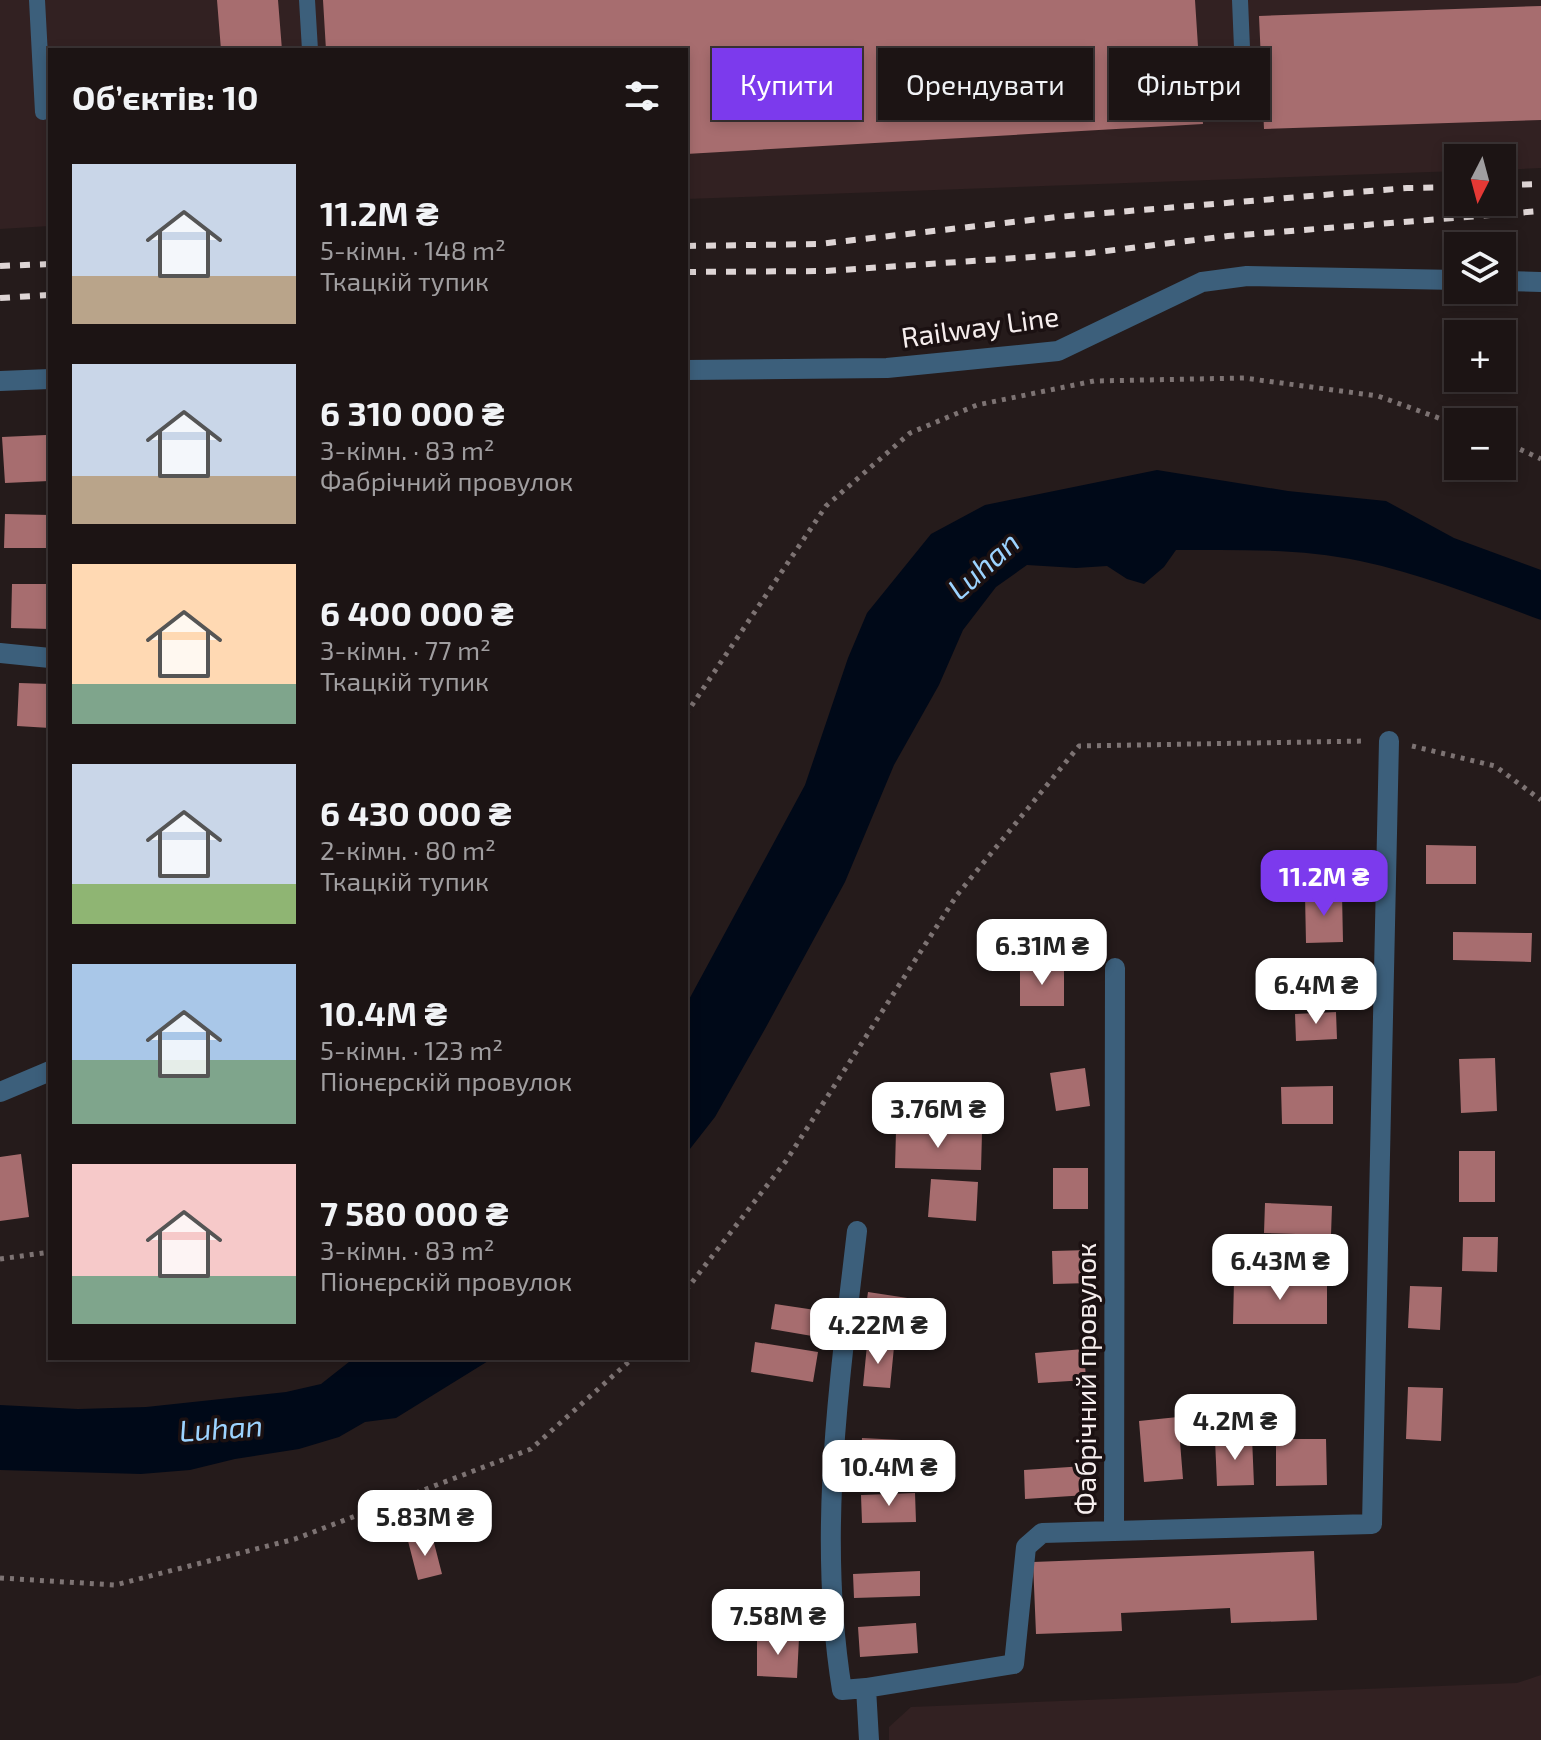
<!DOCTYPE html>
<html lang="uk">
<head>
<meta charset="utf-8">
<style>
	body { margin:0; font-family:"Exo 2",sans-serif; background:#292122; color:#f1f3f6; height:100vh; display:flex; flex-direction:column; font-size:30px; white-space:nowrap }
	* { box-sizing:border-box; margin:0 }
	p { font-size:26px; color:#a09ea0 }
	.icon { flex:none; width:44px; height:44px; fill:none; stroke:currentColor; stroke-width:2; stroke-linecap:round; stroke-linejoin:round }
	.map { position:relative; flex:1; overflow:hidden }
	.details { position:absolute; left:48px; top:48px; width:640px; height:1312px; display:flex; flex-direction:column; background:#1c1414; border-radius:0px; box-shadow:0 4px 12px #0003,0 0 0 2px #3a3334 }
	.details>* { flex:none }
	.guide { position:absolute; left:712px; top:48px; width:708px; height:72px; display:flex; gap:16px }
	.needle { width:52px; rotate:186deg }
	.controls { position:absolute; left:1444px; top:144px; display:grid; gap:16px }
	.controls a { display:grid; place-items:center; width:72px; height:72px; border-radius:0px; background:#1c1414; box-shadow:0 4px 12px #0003,0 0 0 2px #3a3334; font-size:40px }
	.price { position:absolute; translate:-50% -68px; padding:0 18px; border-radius:16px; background:#fff; color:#222; font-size:26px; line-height:52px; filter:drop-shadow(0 2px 4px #0008) }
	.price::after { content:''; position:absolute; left:50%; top:48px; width:24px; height:18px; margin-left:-12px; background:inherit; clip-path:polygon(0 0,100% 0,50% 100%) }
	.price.on { background:#7c3aed; color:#fff }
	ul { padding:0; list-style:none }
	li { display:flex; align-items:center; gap:24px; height:200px; padding:0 24px }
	li span { display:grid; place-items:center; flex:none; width:224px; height:160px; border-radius:0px; color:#555 }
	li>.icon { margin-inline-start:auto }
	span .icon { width:96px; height:96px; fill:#fffc; stroke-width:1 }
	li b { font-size:34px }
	h2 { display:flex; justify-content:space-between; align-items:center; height:96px; padding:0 24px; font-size:34px }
	.pill { padding:0 28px; border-radius:0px; background:#1c1414; box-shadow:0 4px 12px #0003,0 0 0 2px #3a3334; font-size:28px; line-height:72px }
	.pill.on { background:#7c3aed; color:#fff }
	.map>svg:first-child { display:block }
	.built { fill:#322122 }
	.water { fill:#000918 }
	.building { fill:#a76d6f }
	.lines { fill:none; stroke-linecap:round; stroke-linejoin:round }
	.path { stroke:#7d7373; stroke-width:5; stroke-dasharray:4 6; stroke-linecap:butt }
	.service { stroke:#3c5f7b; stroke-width:16 }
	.minor { stroke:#3c5f7b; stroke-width:20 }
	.rail { stroke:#ded5d5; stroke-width:6; stroke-dasharray:10 10; stroke-linecap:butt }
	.labels { text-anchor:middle; stroke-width:7; stroke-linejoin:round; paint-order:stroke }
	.street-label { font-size:28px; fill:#f6eeee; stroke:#1b1112 }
	.water-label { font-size:30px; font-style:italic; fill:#9cd3ff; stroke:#1b1112 }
</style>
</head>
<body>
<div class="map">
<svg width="1541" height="1740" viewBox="0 0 1541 1740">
	<rect width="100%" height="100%" fill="#251b1b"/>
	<!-- built -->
	<path class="built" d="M0,0H1541V168L1502,170V158H1458V171L686,199V50H50V226L0,229Z
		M1541,1675V1740H889V1727L911,1707L1517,1683Z"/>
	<!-- water -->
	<path class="water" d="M1157,470L1288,491L1386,501L1454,538L1541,570V620C1482,598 1421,574 1360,561C1300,548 1238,550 1176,550L1164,567L1144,584L1127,579L1107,566L1076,568L1027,565L996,587L963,630L939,685L894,765L845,882L765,1029L715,1117L686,1154V1005L805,785L848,658L867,613L931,534L985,505Z
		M354,1358H493L396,1418L365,1422L339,1437L299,1449L235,1459L190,1470L141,1474L0,1470V1405L78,1409L146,1407L286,1392L321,1384Z"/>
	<!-- building -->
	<path class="building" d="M217,0H278L282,50H221Z
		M323,0H1195L1203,124L686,154V50H326Z
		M1541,6V120L1264,129L1259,16Z
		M46,435L49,481L5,483L2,437Z
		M5,514L50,515V548H4Z
		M12,584H50V629L11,628Z
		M19,683L50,684V728L17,726Z
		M1426,845L1476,846V884H1426Z
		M1342,894L1343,942L1306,943L1305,895Z
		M1453,932L1532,933L1531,962L1453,960Z
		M1020,968H1064V1006H1020Z
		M1336,1012L1337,1039L1296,1041L1295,1014Z
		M1495,1058L1497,1111L1461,1113L1459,1059Z
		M1085,1068L1090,1106L1056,1111L1050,1073Z
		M1333,1086V1124H1282L1281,1087Z
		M896,1131L982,1133L981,1170L895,1168Z
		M1459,1151H1495V1202H1459Z
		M21,1154L29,1217L0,1221V1157Z
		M1053,1168H1088V1209H1053Z
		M931,1179L978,1182L976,1221L928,1217Z
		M1265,1203L1332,1206L1331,1235L1264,1233Z
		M1463,1237H1498L1497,1272L1462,1271Z
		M1089,1250L1090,1283L1053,1284L1052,1251Z
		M1234,1280L1327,1281V1324H1233Z
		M1410,1286L1442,1287L1440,1330L1408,1328Z
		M868,1292L940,1303L935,1338L863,1328Z
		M775,1304L822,1311L818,1337L771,1329Z
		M755,1342L818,1352L813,1382L751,1372Z
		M867,1345L894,1347L890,1388L863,1386Z
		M1084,1349L1086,1380L1038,1383L1035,1353Z
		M1408,1387L1443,1388L1441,1441L1406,1439Z
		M1178,1417L1183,1479L1144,1482L1139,1421Z
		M1252,1437L1254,1485L1217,1486L1215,1439Z
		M862,1438L941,1442L939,1477L860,1472Z
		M1276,1439H1326L1327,1485L1276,1486Z
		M1085,1466L1087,1495L1025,1499L1024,1470Z
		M915,1493L916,1522L862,1523L861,1495Z
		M432,1535L442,1574L418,1580L408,1541Z
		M1314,1551L1317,1620L1231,1623L1230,1608L1121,1613L1122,1631L1036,1634L1033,1562Z
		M920,1571V1596L854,1598L853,1574Z
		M916,1623L918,1653L860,1657L858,1627Z
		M757,1637L799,1638L797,1678L757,1676Z"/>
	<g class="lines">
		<!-- path -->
		<path class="path" d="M1502,441L1541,459
			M686,714L826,506L910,433L977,405L1094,381L1244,378L1378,396L1458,425
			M1412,746L1495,766L1541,800
			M0,1259L50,1252
			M686,1290L786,1161L957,895L1079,746L1366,741
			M0,1578L115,1585L295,1539L531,1449L633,1358"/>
		<!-- service -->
		<path class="service" d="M37,0L43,112
			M307,0L310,50
			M1240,0L1243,72"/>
		<!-- minor -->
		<path class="minor" d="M1502,281L1541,282
			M686,370L887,368L1058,351L1202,282L1247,276L1458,280
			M0,381L50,379
			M0,653L50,658
			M1115,968L1114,1531L1372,1524L1389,741
			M0,1092L50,1071
			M857,1231C839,1386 817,1535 842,1690L866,1688L869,1740
			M866,1688L1014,1664L1026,1547L1042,1533L1114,1531"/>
		<!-- rail -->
		<path class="rail" d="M1502,185L1541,184
			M686,246L819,244L1057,217L1407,188L1458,187
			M0,266L50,264
			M686,272L826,271L1090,253L1228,236L1541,211
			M0,298L50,295"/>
	</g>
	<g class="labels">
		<!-- street labels -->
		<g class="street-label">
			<text transform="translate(980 327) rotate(-8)" y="10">Railway Line</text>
			<text transform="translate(1086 1379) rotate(-90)" y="10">Фабрічний провулок</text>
		</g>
		<!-- water labels -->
		<g class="water-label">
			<text transform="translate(984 566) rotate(-42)" y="10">Luhan</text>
			<text transform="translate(221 1429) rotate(-4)" y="10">Luhan</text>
		</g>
	</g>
</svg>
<div class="controls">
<a><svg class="needle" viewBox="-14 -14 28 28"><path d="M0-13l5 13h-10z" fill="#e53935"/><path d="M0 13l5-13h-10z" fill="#a09ea0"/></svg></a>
<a><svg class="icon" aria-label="layers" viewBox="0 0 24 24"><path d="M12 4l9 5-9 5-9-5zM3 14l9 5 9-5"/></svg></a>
<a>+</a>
<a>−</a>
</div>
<b class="price on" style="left:1324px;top:918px">11.2M ₴</b>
<b class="price" style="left:1042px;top:987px">6.31M ₴</b>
<b class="price" style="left:1316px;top:1026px">6.4M ₴</b>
<b class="price" style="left:938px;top:1150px">3.76M ₴</b>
<b class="price" style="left:1280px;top:1302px">6.43M ₴</b>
<b class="price" style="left:878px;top:1366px">4.22M ₴</b>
<b class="price" style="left:1235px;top:1462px">4.2M ₴</b>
<b class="price" style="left:889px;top:1508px">10.4M ₴</b>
<b class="price" style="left:425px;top:1558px">5.83M ₴</b>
<b class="price" style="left:778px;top:1657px">7.58M ₴</b>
<div class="guide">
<a class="pill on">Купити</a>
<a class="pill">Орендувати</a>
<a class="pill">Фільтри</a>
</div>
<section class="details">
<h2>Об’єктів: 10<svg class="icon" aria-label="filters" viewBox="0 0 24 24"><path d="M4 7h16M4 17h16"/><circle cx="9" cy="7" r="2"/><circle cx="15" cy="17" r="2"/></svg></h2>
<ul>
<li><span style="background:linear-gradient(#c9d6e8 70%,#b9a48a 0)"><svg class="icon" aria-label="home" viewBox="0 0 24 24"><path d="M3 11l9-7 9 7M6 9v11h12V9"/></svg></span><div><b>11.2M ₴</b><p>5-кімн. · 148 m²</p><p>Ткацкій тупик</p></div></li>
<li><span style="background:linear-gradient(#c9d6e8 70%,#b9a48a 0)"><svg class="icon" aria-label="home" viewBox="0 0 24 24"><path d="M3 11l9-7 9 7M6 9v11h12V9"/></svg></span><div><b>6 310 000 ₴</b><p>3-кімн. · 83 m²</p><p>Фабрічний провулок</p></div></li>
<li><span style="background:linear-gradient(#ffd9b3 75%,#7fa58c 0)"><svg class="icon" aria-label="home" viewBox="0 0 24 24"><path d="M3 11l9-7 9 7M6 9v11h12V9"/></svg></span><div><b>6 400 000 ₴</b><p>3-кімн. · 77 m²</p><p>Ткацкій тупик</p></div></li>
<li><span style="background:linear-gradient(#c9d6e8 75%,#8fb573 0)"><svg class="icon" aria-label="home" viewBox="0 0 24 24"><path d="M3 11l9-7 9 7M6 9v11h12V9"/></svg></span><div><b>6 430 000 ₴</b><p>2-кімн. · 80 m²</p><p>Ткацкій тупик</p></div></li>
<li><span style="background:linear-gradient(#a9c7e8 60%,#7fa58c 0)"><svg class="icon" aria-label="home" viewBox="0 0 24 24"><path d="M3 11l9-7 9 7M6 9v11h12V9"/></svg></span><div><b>10.4M ₴</b><p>5-кімн. · 123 m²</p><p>Піонєрскій провулок</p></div></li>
<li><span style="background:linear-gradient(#f6c9c9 70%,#7fa58c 0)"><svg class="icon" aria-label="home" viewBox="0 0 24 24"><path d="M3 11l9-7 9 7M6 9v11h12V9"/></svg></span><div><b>7 580 000 ₴</b><p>3-кімн. · 83 m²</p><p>Піонєрскій провулок</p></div></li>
</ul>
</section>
</div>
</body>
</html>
